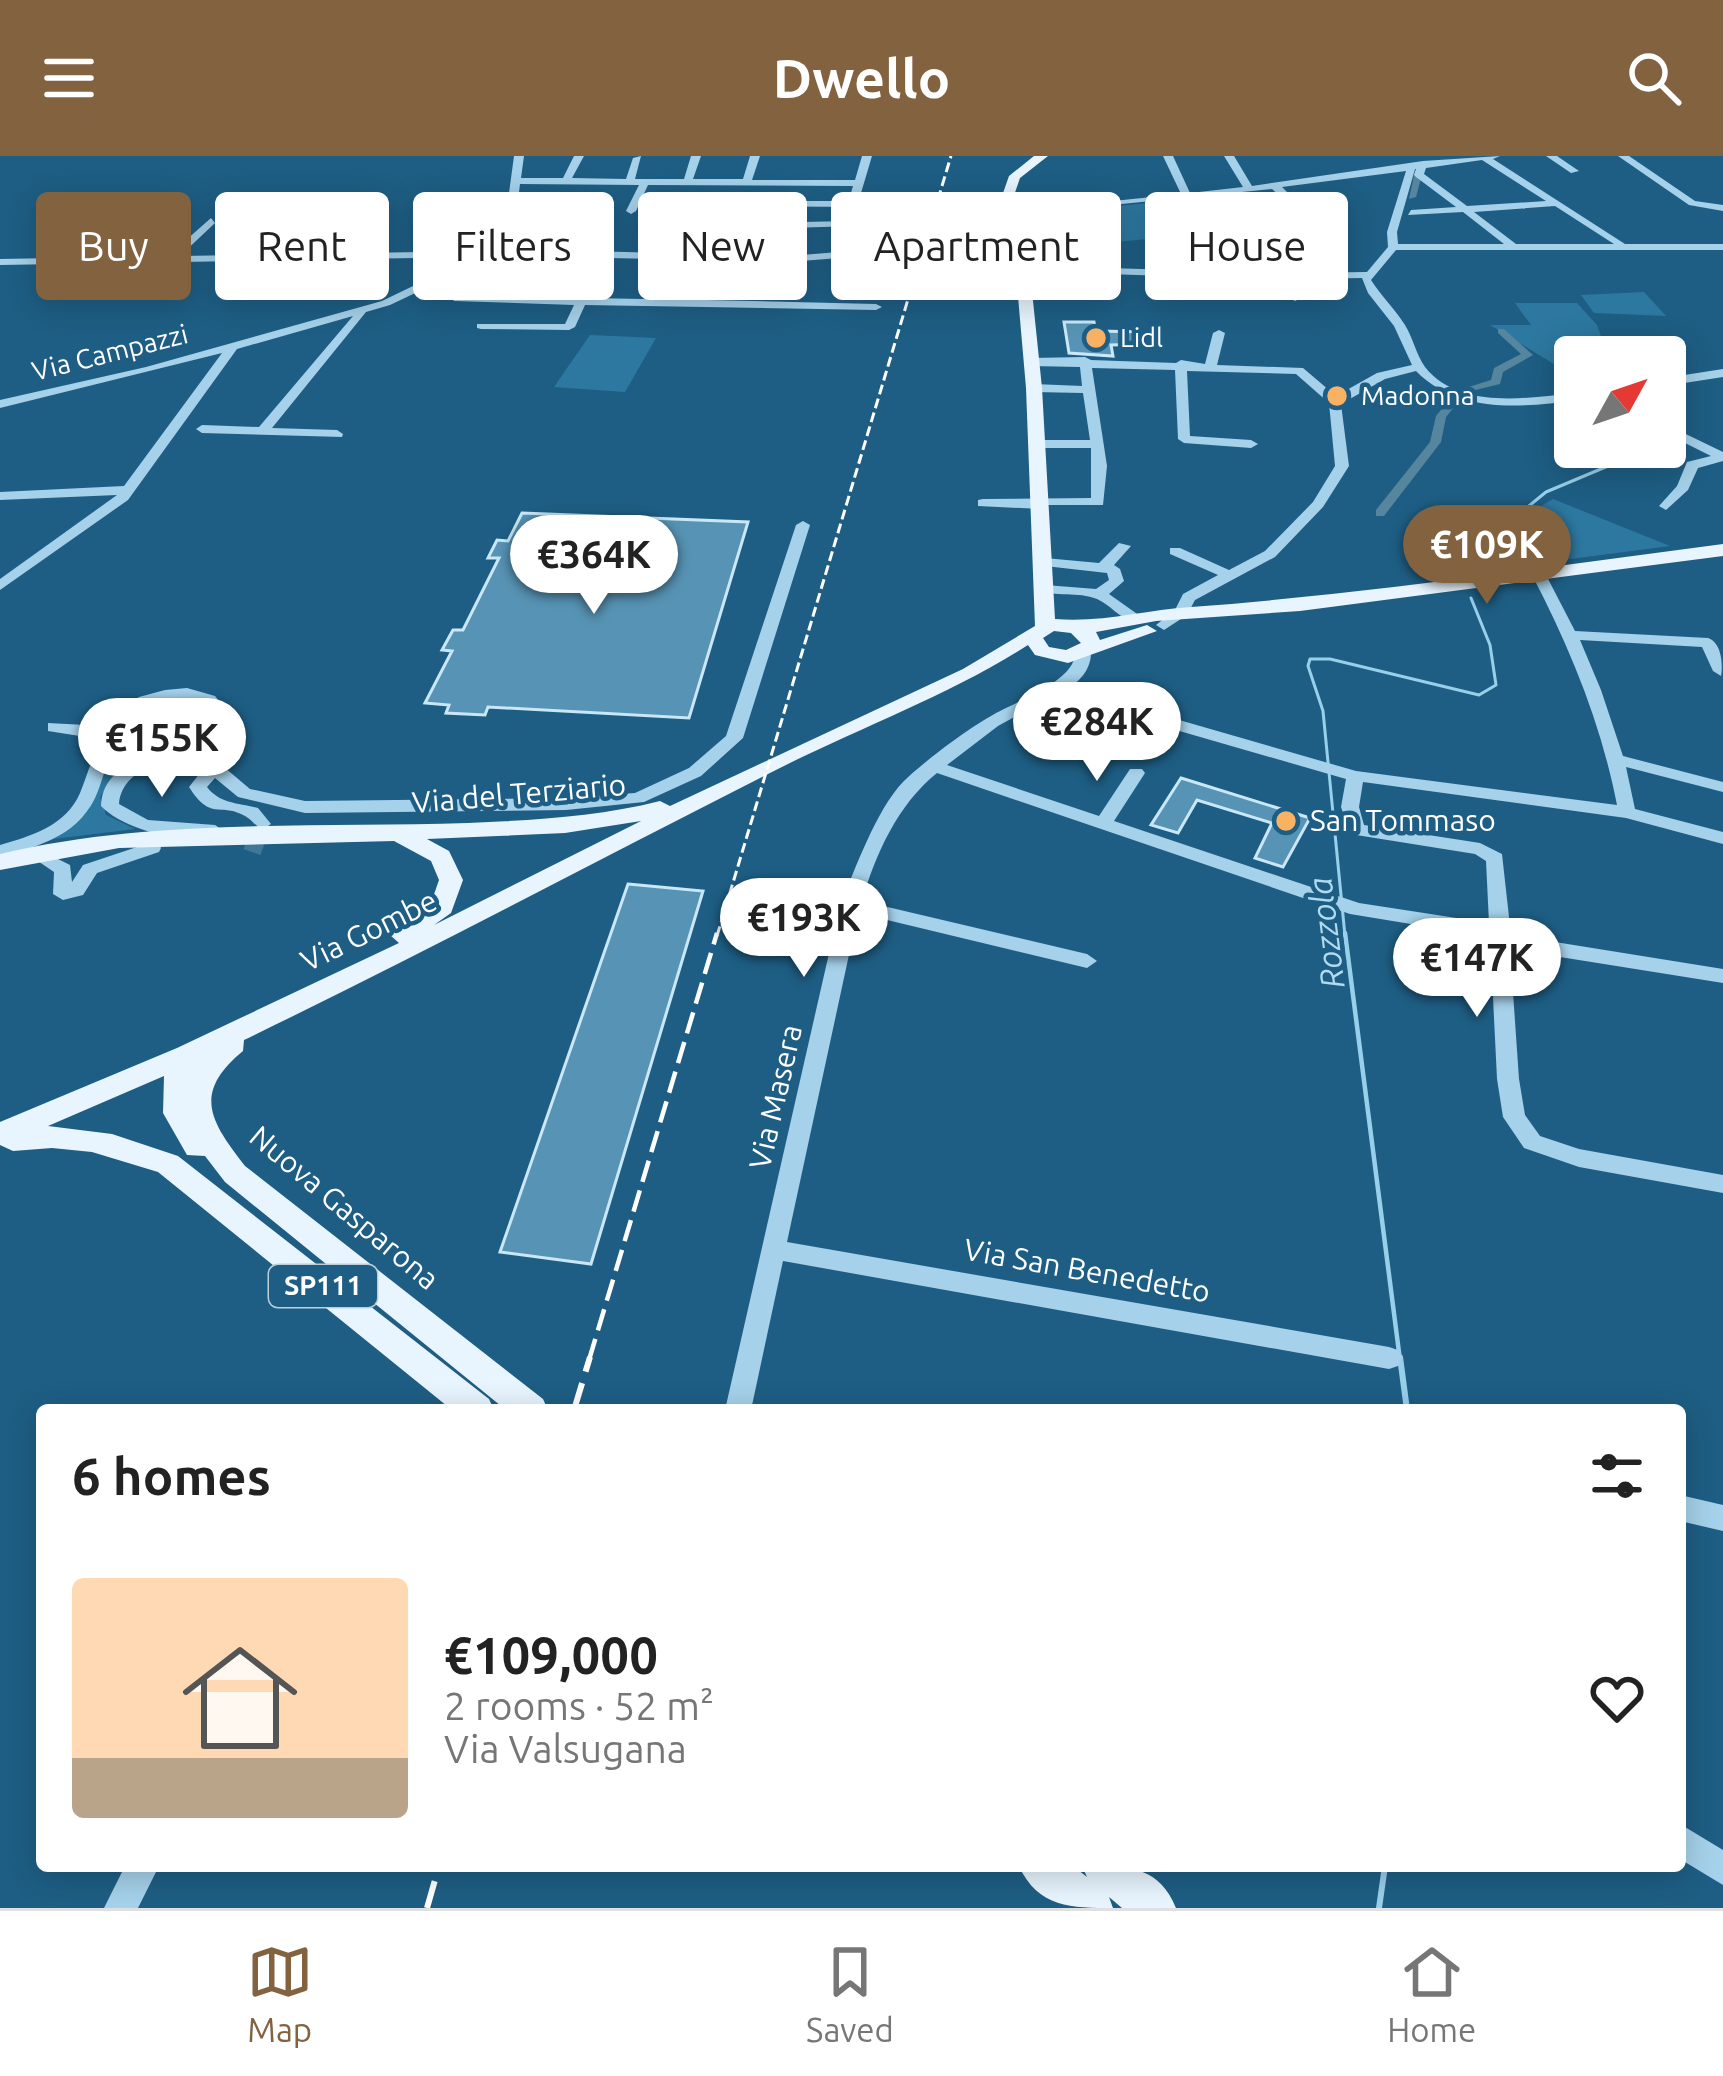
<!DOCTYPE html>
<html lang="en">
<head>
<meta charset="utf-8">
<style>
	body { margin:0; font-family:Ubuntu,sans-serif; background:#f6f6f6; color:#222; height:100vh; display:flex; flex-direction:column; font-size:45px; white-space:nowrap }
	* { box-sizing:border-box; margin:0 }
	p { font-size:39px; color:#767676 }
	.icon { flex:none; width:66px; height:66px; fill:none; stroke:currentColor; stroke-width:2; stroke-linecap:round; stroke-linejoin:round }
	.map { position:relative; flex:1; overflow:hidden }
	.panel { position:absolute; left:36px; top:1248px; width:1650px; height:468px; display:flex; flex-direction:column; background:#fff; border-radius:12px; box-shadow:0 6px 30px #0003 }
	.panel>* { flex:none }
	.guide { position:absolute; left:36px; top:36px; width:1653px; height:108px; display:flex; gap:24px }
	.needle { width:78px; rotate:50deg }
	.fabs { position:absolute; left:1554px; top:180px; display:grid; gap:24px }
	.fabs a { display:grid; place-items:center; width:132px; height:132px; border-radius:12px; background:#fff; box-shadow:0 6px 30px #0003; font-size:60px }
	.price { position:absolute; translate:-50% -102px; padding:0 27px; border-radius:42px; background:#fff; color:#222; font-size:39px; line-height:78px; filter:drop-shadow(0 3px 6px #0008) }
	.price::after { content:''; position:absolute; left:50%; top:72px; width:36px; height:27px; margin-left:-18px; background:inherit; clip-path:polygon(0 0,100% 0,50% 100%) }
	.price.on { background:#836240; color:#fff }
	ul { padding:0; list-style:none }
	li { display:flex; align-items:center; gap:36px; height:300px; padding:0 36px }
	li span { display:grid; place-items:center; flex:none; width:336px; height:240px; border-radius:12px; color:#555 }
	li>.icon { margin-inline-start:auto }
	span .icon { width:144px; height:144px; fill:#fffc; stroke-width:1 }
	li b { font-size:51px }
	h2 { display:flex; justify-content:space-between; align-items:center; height:144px; padding:0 36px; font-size:51px }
	.tag { padding:0 42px; border-radius:12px; background:#fff; box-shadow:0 6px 30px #0003; font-size:42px; line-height:108px }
	.tag.on { background:#836240; color:#fff }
	header { display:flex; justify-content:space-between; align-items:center; height:156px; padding:0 36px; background:#836240; color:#fff; font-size:54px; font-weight:600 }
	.menu { display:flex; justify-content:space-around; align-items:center; height:168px; border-top:3px solid #e0e0e0; background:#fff; font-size:33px; color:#767676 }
	.menu a { display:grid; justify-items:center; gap:6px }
	.menu .on { color:#836240 }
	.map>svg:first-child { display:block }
	.green { fill:#2d78a0 }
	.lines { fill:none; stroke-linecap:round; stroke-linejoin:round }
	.stream-far2 { stroke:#98cfeb; stroke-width:3 }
	.stream-far1 { stroke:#98cfeb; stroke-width:4.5 }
	.stream { stroke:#98cfeb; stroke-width:6 }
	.canal { fill:#56859e; fill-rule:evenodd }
	.building { fill:#5793b4; stroke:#c9e7f7; stroke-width:3 }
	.minor-tunnel { stroke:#407696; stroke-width:18; stroke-dasharray:18 9; stroke-linecap:butt }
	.minor { fill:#a5d1ea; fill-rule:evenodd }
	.major { fill:#e8f5fe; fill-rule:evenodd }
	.rail-far2 { stroke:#fff; stroke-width:3; stroke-dasharray:10 4.5; stroke-linecap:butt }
	.rail-far1 { stroke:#fff; stroke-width:4.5; stroke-dasharray:22 9; stroke-linecap:butt }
	.rail { stroke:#fff; stroke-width:6; stroke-dasharray:28 12; stroke-linecap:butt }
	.poi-dot { fill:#f9b164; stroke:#1e5e84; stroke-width:4.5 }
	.labels { text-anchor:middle; stroke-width:9; stroke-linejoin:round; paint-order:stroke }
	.far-poi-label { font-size:27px; fill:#fff; stroke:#1e5e84; text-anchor:start }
	.far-street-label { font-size:27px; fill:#fff; stroke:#1e5e84 }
	.shield { fill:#1e5e84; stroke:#bccfda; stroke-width:3 }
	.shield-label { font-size:27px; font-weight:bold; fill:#fff }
	.street-label { font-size:30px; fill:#fff; stroke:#1e5e84 }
	.poi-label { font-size:30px; fill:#fff; stroke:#1e5e84; text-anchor:start }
	.water-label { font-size:33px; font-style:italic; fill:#b0dbf1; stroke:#1e5e84 }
</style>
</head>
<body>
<header><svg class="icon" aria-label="menu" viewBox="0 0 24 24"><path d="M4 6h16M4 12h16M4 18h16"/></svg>Dwello<svg class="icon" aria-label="search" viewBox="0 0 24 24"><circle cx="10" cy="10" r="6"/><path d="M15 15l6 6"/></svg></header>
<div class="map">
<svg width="1723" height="1752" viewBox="0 0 1723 1752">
	<rect width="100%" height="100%" fill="#1e5e84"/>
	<!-- green -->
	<path class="green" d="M1150,47L1170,81L1072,90L1054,73L1089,68L1074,54Z
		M1644,136L1666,160L1594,157L1581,139Z
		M1515,147H1577L1597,169L1608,201H1575V221L1490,169H1531Z
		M590,179L656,182L625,236L554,231Z
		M1553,343L1670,390L1478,415L1469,391Z
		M183,542L199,546L208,555C205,590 150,598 125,582L124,567C138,550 161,543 183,542Z
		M112,592L143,601L117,617L100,641L106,659L135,673L53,683C110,651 85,636 112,592Z"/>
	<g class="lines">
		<!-- stream-far2 -->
		<path class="stream-far2" d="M1468,391L1507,368L1546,336L1639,297
			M1345,780L1323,555L1308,510L1310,503H1330L1479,539L1496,529L1490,489L1471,442"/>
		<!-- stream-far1 -->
		<path class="stream-far1" d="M1345,777L1400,1204"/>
		<!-- stream -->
		<path class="stream" d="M1400,1201L1407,1254
			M1379,1752L1385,1710"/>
		<!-- canal -->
		<path class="canal" d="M1419,13L1423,15L1416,41L1409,43L1415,15Z
			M1498,173H1504L1533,199L1503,216L1500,228L1459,238V234L1491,224L1494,212L1521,198L1498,177Z
			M1449,244L1458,246L1446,261L1441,286L1384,360H1376V354L1430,286L1436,260Z"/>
	</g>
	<!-- building -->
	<path class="building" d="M1064,166H1094L1096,175L1146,176V188L1111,189L1113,200L1069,197Z
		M522,357L748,366L689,562L488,551L485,559L446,557L449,549L425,547L452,495L442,494L453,474H463L499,402H488L497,384L508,385Z
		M1181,622L1310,662L1283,711L1255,702L1272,667L1197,644L1178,677L1151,669Z
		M628,728L703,735L591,1108L500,1096Z"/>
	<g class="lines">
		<!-- minor-tunnel -->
		<path class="minor-tunnel" d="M252,696L262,668"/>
		<!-- minor -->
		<path class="minor" d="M514,0H524L521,22H563L574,0H584L572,22L626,23L633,2L641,0L635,23H684L691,0H701L693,23H743L750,0H760L752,24H855L862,0H872L861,37L856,40L851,37L853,30L648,29L636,55L631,58L626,55L639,29L520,28L516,59L493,95L536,94L546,68L551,65L556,68L546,94L789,100L876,93L1107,112L1284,117L1274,69L1280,40L1272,33L1002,60L997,57L1181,38L1163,0H1173L1190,37L1243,31L1224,0H1234L1252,30L1423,5L1500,0L1493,3L1625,88H1723V94H1396L1371,124C1381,140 1395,153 1405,169C1413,182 1416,198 1425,211C1459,254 1528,242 1575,237V245C1520,251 1458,258 1416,215L1385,223L1341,248L1349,310L1323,351L1275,401L1195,444L1187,459L1164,474L1156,469L1175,454L1183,438L1218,419L1170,398V392H1180L1229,414L1265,395L1313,346L1335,310L1329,247L1296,218L1187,215L1190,280L1251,284L1258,288L1251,292L1184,287L1178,283L1175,214L1092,212L1107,310L1103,349H1048L1041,353L978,350V344L983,343L1091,342V292H1038L1031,288L1038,284H1090L1083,237L1034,236L1028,232L1034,228L1082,230L1080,211L1031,210L1025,206L1031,202L1085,201L1091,204L1176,207L1181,204L1205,208L1213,177L1219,174L1225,177L1217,209L1303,212L1336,240L1377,217L1412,209L1394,170L1368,137L1362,122L1296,123L1301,142L1295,145L1289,142L1286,124L1107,118L876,99L789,106L720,104L706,144L876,148L882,151L876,154L585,149L575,171L569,174L481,173L477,172V168H565L574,149L454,145L450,140L472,110L390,149L366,156L272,272L337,274L343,278L342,281L202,277L196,273L202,269L259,271L353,160L237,193L128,344L0,434V423L117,339L0,344V336L124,330L222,197L0,252V244L146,211L382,145L473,101L0,109V103L168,100L211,62L215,67L180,100L482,95L506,59ZM1482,4L1546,45L1467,50L1424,18L1426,12ZM1415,13H1416L1414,19L1416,21L1456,51L1411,54L1408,59L1463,56L1504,88H1398L1397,76ZM1406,15L1387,76L1388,91L1367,116L1295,117L1284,69L1290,39L1282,31ZM1555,50L1614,88H1516L1474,56ZM489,101L598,102L578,142L461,140L484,108L482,105ZM608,102L710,104L695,144L589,142Z
			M1546,0H1557L1579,15L1571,17Z
			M1618,0H1629L1695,45L1723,49V55L1689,49Z
			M751,45H853L858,48L853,51L748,50Z
			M852,65L856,70L750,73L745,70L750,67Z
			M1723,213V221L1665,230V222Z
			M1665,268L1723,296V305L1698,312L1688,334L1666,354L1659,350L1677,330L1687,306L1711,300L1665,277Z
			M803,365L810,369L743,582L701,620L644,646L566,654L305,657L238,641L215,622L207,631C220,648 239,647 258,652L271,668L262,674C256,670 252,664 245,660C221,646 211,666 189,631L204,612L185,596C159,604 121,617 119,648L148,664L215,669L224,675C197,694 123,674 101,650C102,623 121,611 144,601L116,592C106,605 104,620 98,635C82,678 41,690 0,701V689C31,680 66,670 80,637C88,618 91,600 105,584L48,575V567L86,569L112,560L139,541L165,534L187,532L215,540L227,555L219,573L199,590L250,633L305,645L566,642L635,637L689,612L726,580L796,369ZM187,542L203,546L211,555C197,590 155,600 123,582L121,570C139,550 160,543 187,542Z
			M1119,387L1131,390L1114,409L1120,413L1124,425L1109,438L1140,460V466C1122,467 1113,450 1097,443C1078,435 1055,442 1038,433L1045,429L1096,433L1109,424L1107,417L1045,410L1038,406L1045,402L1099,407Z
			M1456,391L1463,395L1474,427L1472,430L1460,427L1449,395Z
			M1539,415L1546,419L1575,475L1708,482C1722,487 1723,509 1721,520L1713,515L1702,491L1580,484L1601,534L1623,600L1723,626V636L1626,611L1635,653L1723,676V688L1626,662L1363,626L1359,651L1364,669L1480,687L1502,698L1511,779L1723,813V827L1510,793L1519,923L1525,959L1540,980L1579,993L1723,1019V1037L1579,1011L1524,992L1503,961L1497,923L1490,781L1350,758L937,617C898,648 875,699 862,745L1087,798L1097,805L1087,812L858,757L787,1086L1389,1191L1398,1194L1402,1202L1398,1210L1389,1213L783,1105L751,1254H725L840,749C855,714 876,654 903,626C922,607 966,574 991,560C1014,546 1075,526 1075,497L1083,492L1091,497C1091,512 1081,525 1068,532L1356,615L1617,649C1601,567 1570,492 1532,419ZM1055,539L1346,623L1341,651L1350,678L1475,698L1486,705L1489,767L1359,747L1114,665L1145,617L1142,613H1130L1099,660L947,609L998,570Z
			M152,686L159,688L161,692L159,696L97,717L83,739L63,744L53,738L54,716L29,699L38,693L70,709L72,726L83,709Z
			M1680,1339L1723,1349V1375L1680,1365Z
			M1680,1668L1723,1694V1729L1680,1703Z
			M125,1710H159L138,1752H104Z"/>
		<!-- major -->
		<path class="major" d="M1034,0H1048L1020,22L1008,57L1029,106L1042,232L1055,463C1101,467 1145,454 1191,451C1369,438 1546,411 1723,388V400L1300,455L1156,465L1096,476L1100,484L1147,469L1157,475L1068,507L1035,499L1028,489C945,542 853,574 766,619C592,707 420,799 244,884L243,895C192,937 210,965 245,1010L543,1243L548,1254H506L225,1026L205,1000L187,999L163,957L164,920L48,970L112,978L178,1000L489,1243L494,1254H452L158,1016L92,996L52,992L13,995L0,989V966L177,892L399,787L390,779L394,773L431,747L439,724L431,705L394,685L119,692L0,714V698C150,662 314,672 468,667C533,664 597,661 660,645L670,650L963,513L1035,470L1026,232L1015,106L996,57L1009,20ZM1054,475L1071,477L1081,487L1066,494L1049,491L1043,482ZM641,665L434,769L451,757L463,724L449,695L427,683L565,677Z
			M1019,1710H1073L1087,1721L1082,1710C1123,1710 1158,1707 1176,1752H1122L1109,1741L1113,1752C1072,1752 1038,1752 1019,1710Z"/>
		<!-- rail-far2 -->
		<path class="rail-far2" d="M717,780L951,0"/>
		<!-- rail-far1 -->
		<path class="rail-far1" d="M589,1204L717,777"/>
		<!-- rail -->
		<path class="rail" d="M574,1254L590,1201
			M427,1752L439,1710"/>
	</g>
	<!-- markers -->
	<g class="poi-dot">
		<circle cx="1096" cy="182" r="12"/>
		<circle cx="1337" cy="240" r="12"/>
		<circle cx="1286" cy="665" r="12"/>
	</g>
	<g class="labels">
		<!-- far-poi labels -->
		<g class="far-poi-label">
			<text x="1120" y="191">Lidl</text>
			<text x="1361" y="249">Madonna</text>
		</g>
		<!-- far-street labels -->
		<g class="far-street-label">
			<text transform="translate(110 197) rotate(-14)" y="9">Via Campazzi</text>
		</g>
		<!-- shield labels -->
		<rect class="shield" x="269" y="1109" width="108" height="42" rx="9"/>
		<g class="shield-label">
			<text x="323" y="1139">SP111</text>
		</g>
		<!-- street labels -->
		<g class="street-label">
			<text transform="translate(519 638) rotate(-5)" y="10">Via del Terziario</text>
			<text transform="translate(369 775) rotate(-26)" y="10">Via Gombe</text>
			<text transform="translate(776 941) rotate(-77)" y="10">Via Masera</text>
			<text transform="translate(344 1052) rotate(40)" y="10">Nuova Gasparona</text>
			<text transform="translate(1087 1115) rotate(10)" y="10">Via San Benedetto</text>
		</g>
		<!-- poi labels -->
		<g class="poi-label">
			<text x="1310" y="675">San Tommaso</text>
		</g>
		<!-- water labels -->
		<g class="water-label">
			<text transform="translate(1326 777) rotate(-97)" y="12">Rozzola</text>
		</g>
	</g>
</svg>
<div class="fabs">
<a><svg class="needle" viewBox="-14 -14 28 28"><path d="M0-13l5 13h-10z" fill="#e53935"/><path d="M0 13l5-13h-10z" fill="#767676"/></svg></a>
</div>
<b class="price on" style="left:1487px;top:451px">€109K</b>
<b class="price" style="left:594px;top:461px">€364K</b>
<b class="price" style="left:1097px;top:628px">€284K</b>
<b class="price" style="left:162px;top:644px">€155K</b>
<b class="price" style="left:804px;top:824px">€193K</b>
<b class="price" style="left:1477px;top:864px">€147K</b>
<div class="guide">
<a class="tag on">Buy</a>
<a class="tag">Rent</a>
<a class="tag">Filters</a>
<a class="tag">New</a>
<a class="tag">Apartment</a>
<a class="tag">House</a>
</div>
<section class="panel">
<h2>6 homes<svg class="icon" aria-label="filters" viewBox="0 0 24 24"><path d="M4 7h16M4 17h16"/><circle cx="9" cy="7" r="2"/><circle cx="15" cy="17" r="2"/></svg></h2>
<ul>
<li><span style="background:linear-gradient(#ffd9b3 75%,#b9a48a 0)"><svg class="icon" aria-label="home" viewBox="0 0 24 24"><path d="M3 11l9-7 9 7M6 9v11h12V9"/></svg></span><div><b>€109,000</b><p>2 rooms · 52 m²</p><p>Via Valsugana</p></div><svg class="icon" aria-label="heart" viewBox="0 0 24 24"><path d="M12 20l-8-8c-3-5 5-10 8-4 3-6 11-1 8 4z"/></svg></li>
</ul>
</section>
</div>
<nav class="menu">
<a class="on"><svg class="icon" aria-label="map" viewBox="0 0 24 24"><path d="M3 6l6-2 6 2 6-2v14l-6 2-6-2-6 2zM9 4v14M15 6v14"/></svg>Map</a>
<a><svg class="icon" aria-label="saved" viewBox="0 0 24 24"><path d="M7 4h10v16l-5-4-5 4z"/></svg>Saved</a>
<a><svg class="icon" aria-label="home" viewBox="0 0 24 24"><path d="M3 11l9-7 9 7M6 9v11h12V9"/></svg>Home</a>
</nav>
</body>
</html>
